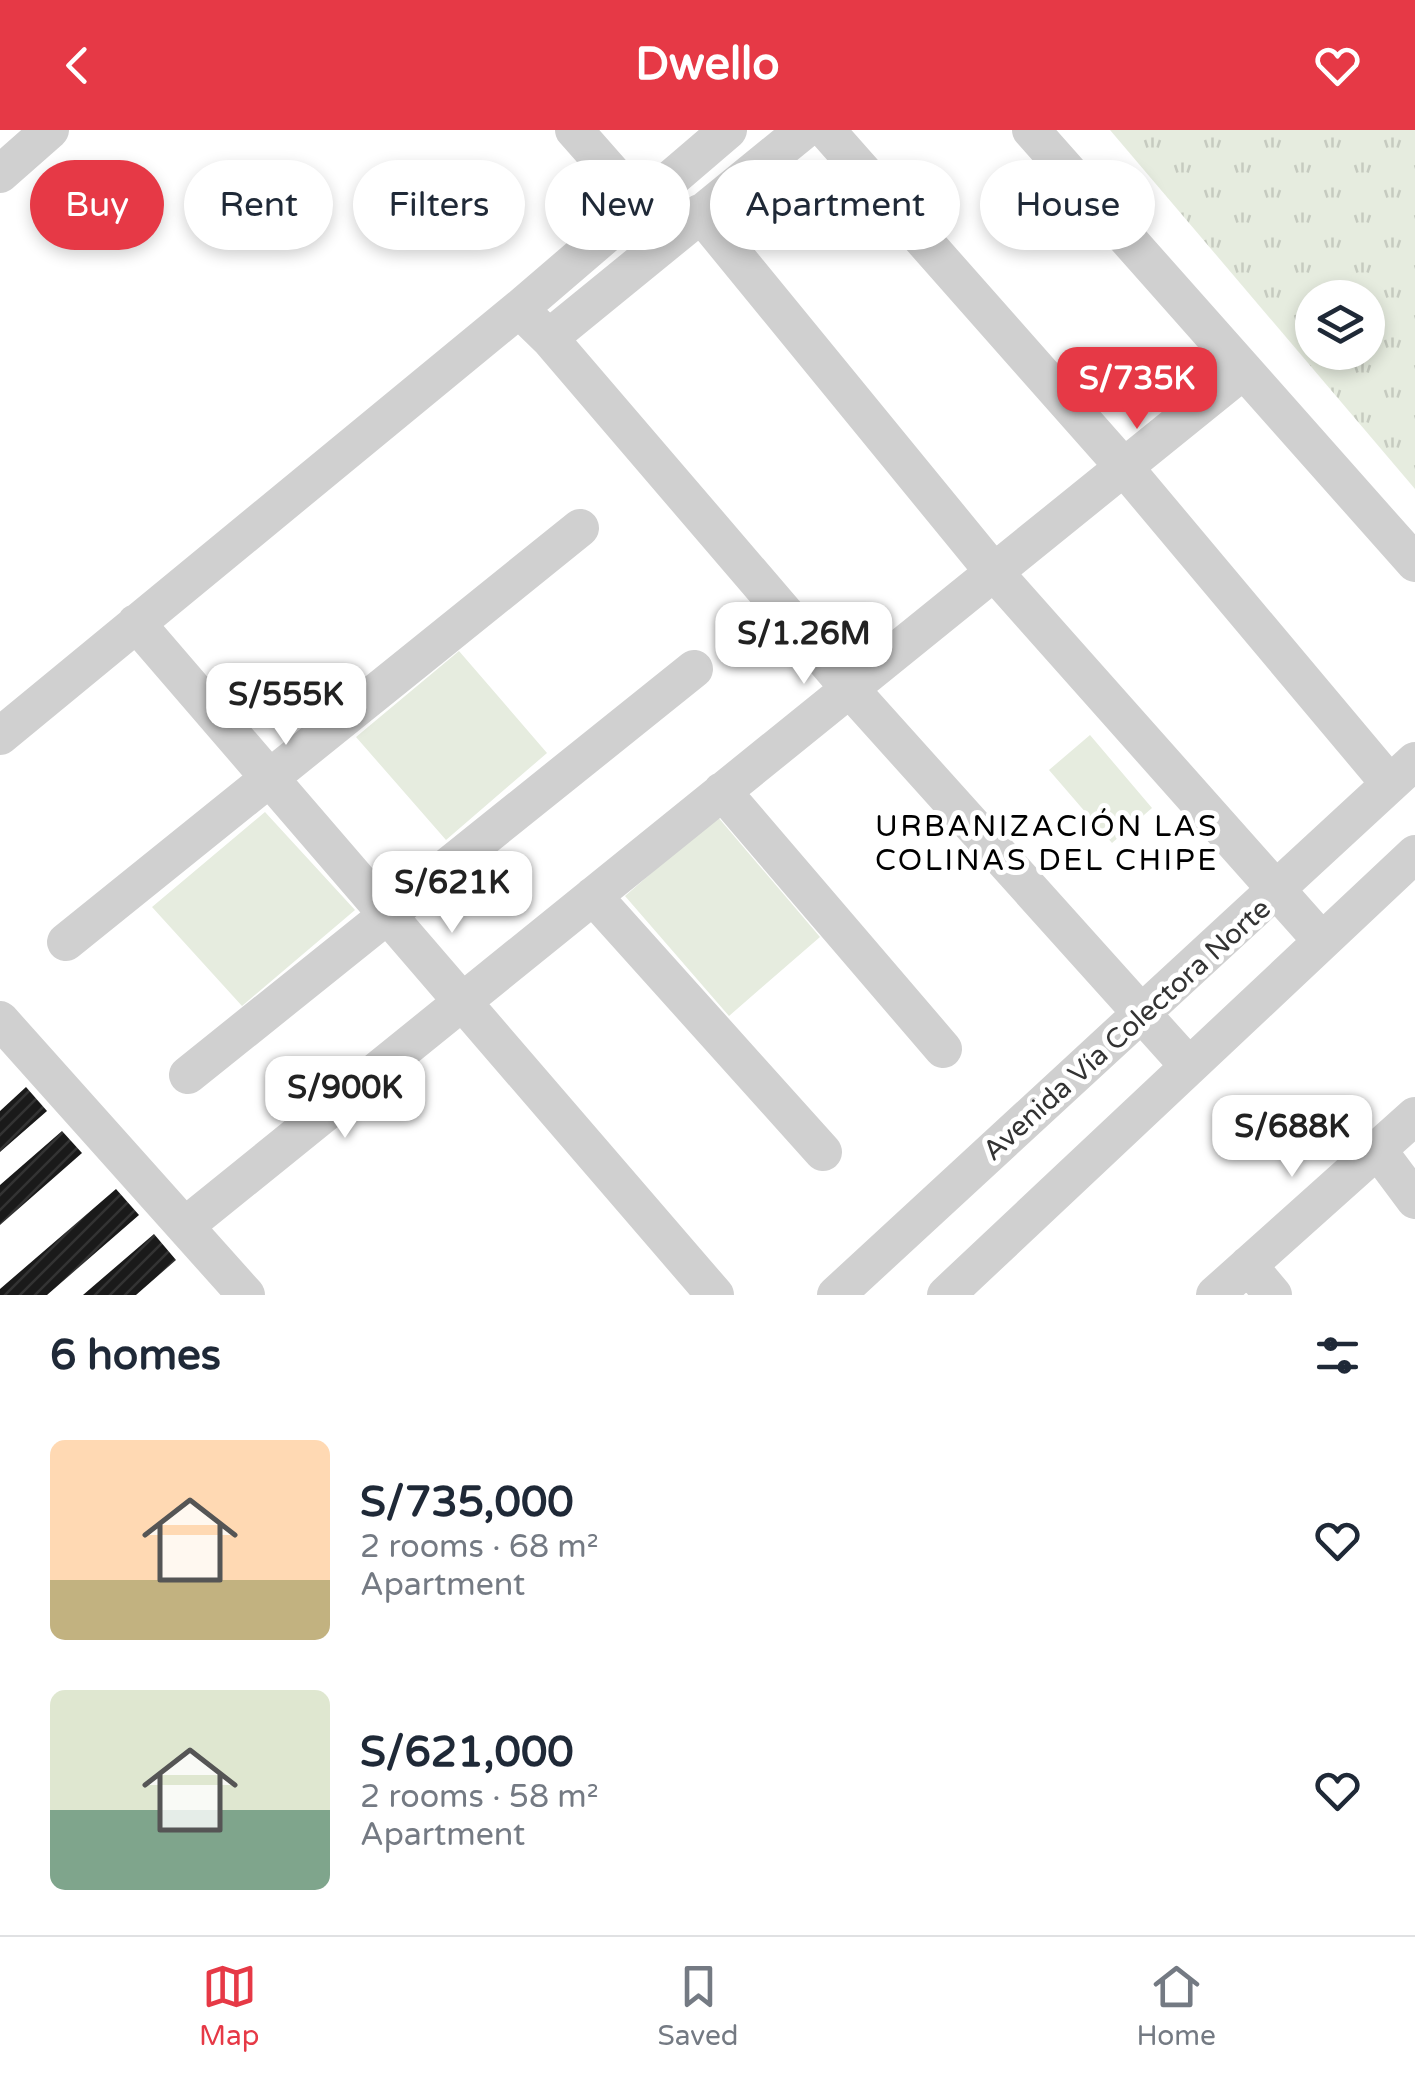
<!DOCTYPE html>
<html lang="en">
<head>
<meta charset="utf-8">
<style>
	body { margin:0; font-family:"Varela Round",sans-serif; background:#f6f6f7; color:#1f2937; height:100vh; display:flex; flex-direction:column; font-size:38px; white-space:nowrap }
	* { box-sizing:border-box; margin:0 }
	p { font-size:32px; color:#747a83 }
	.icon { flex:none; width:55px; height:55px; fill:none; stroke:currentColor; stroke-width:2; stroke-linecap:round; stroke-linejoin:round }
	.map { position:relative; height:1165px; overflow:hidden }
	.drawer { display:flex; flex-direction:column; background:#fff; flex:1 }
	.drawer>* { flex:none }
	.guide { position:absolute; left:30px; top:30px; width:1355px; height:90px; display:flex; gap:20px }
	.tools { position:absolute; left:1295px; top:150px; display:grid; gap:20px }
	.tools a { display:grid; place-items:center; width:90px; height:90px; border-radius:50%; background:#fff; box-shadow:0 5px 15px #0003; font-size:50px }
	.price { position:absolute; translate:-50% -85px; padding:0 22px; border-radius:20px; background:#fff; color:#222; font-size:32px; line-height:65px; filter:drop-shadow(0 2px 5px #0008) }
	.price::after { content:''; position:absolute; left:50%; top:60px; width:30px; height:22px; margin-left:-15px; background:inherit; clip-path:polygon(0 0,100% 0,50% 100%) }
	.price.selected { background:#e63946; color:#fff }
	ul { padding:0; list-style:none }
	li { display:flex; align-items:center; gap:30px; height:250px; padding:0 50px }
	li span { display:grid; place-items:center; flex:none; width:280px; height:200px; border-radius:15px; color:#555 }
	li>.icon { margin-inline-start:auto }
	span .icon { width:120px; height:120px; fill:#fffc; stroke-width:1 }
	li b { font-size:42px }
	h2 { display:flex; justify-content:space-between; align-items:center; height:120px; padding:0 50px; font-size:42px }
	.chip { padding:0 35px; border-radius:45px; background:#fff; box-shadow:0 5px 15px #0003; font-size:35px; line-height:90px }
	.chip.selected { background:#e63946; color:#fff }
	header { display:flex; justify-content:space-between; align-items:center; height:130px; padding:0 50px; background:#e63946; color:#fff; font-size:45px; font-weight:800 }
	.dock { display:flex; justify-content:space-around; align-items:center; height:140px; border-top:2px solid #e0e1e3; background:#fff; font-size:28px; color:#747a83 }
	.dock a { display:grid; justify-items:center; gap:5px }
	.dock .selected { color:#e63946 }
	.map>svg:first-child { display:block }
	.grass { fill:url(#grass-tufts); fill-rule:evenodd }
	.park { fill:#e6ecdf }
	.building { fill:url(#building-hatch) }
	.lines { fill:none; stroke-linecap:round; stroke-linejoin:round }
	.minor { stroke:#d0d0d0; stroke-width:38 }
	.labels { text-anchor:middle; stroke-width:10; stroke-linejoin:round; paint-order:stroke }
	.street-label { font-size:28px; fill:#333; stroke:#fff }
	.neighbourhood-label { font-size:30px; letter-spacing:2.5px; fill:#000; stroke:#fff }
</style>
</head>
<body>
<header><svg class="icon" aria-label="back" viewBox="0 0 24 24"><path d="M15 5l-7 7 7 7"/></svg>Dwello<svg class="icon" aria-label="heart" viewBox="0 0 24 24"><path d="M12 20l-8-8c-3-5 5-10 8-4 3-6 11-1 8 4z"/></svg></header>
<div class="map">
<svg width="1415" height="1165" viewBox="0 0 1415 1165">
	<defs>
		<pattern id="grass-tufts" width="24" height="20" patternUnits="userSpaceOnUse" patternTransform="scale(2.5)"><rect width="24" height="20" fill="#e6ecdf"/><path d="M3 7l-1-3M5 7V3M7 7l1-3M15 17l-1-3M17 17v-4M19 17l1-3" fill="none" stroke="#c6cbc0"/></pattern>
		<pattern id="building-hatch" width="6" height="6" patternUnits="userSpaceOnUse" patternTransform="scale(2.5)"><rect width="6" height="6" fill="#1a1a1a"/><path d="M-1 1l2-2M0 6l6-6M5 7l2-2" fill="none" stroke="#333"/></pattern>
	</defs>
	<rect width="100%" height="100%" fill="#fff"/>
	<!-- grass -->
	<path class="grass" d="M1110,0H1415V359ZM1312,168H1368V222H1312Z"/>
	<!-- park -->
	<path class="park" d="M459,521L547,623L446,710L356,607Z
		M1090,605L1152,678L1112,713L1049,640Z
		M265,682L355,780L242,876L152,777Z
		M717,686L820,807L729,886L625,766Z"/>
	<!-- building -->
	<path class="building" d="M26,957L47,981L0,1022V981Z
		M62,1001L82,1023L0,1095V1055Z
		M116,1059L139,1085L47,1165H0V1159Z
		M154,1104L176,1130L136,1165H83Z"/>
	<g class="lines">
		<!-- minor -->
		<path class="minor" d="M574,0L641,76
			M826,0L1123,336L1390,654
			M1031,0L1415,433
			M0,44L50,0
			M700,83L993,441L1321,810
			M519,179L549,208L849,558L1188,935
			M549,208L804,0
			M136,493L715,1165
			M0,606L519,179L728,0
			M722,661L943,919
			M593,766L823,1022
			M66,812L580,398
			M0,890L246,1165
			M188,945L694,539
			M1377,1019L1415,1070
			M185,1096L1244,240
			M1248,1135L1273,1165
			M836,1165L1415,631
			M946,1165L1415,724
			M1215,1165L1415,986"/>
	</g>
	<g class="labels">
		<!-- street labels -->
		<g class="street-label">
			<text transform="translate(1126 899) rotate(-42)" y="10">Avenida Vía Colectora Norte</text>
		</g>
		<!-- neighbourhood labels -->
		<g class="neighbourhood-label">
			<text x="1047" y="706">URBANIZACIÓN LAS<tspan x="1047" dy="34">COLINAS DEL CHIPE</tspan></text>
		</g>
	</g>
</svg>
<div class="tools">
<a><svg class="icon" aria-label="layers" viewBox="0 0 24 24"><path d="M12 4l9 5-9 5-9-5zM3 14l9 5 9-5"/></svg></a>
</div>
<b class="price selected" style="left:1137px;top:302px">S/735K</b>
<b class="price" style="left:804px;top:557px">S/1.26M</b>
<b class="price" style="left:286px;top:618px">S/555K</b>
<b class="price" style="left:452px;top:806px">S/621K</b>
<b class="price" style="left:345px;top:1011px">S/900K</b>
<b class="price" style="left:1292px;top:1050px">S/688K</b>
<div class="guide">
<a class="chip selected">Buy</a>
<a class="chip">Rent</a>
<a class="chip">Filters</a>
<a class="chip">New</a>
<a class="chip">Apartment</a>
<a class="chip">House</a>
</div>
</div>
<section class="drawer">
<h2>6 homes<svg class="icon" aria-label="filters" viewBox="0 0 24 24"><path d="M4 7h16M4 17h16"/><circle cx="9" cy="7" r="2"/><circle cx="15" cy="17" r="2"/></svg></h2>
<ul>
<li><span style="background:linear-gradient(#ffd9b3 70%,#c2b280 0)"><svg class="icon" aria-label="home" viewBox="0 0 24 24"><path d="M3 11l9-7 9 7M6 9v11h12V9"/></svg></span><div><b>S/735,000</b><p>2 rooms · 68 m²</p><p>Apartment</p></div><svg class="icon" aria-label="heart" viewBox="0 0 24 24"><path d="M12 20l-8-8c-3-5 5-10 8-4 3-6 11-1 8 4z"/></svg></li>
<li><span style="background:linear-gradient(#dfe7d0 60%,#7fa58c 0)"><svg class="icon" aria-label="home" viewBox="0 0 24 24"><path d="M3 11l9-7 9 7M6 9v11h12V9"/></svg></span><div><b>S/621,000</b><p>2 rooms · 58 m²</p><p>Apartment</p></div><svg class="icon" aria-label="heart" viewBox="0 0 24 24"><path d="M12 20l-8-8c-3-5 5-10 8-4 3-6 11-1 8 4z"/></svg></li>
</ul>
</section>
<nav class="dock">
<a class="selected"><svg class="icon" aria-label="map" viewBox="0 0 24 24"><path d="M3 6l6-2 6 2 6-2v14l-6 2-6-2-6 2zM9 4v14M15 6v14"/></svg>Map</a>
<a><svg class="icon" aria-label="saved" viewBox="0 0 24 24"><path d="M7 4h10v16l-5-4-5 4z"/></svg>Saved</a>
<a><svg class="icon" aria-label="home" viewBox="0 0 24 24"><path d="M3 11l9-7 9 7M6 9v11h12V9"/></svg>Home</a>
</nav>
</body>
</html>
